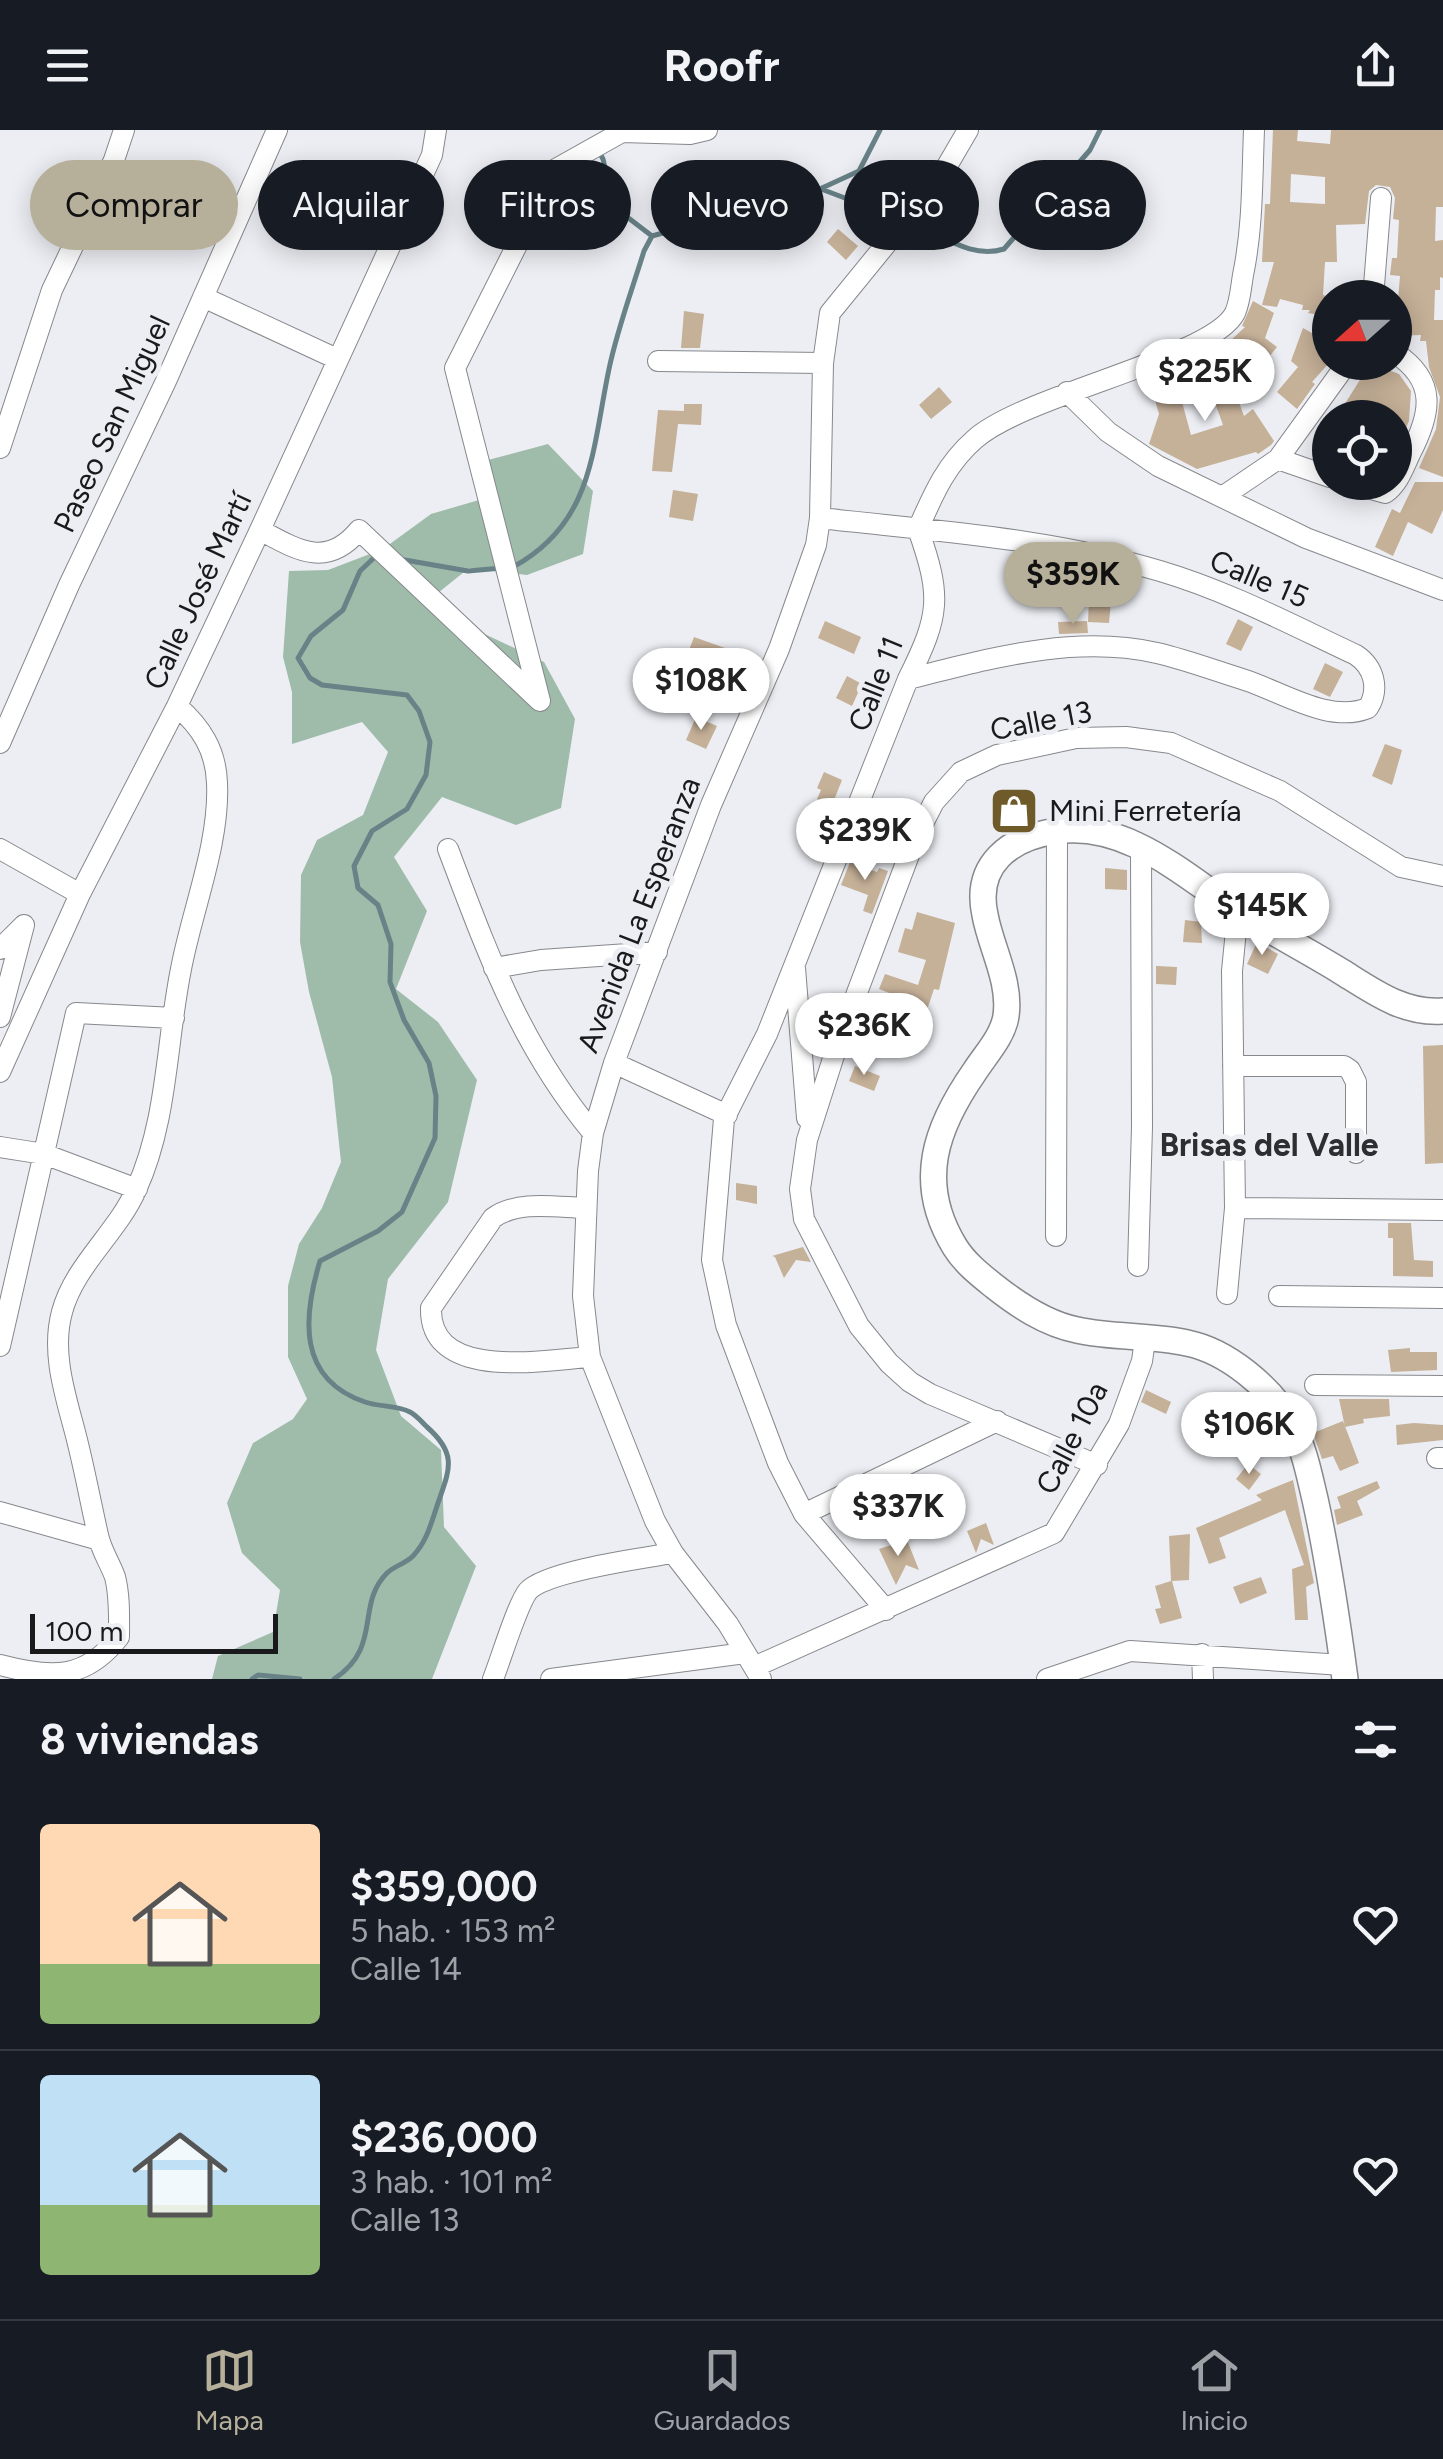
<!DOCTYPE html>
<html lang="es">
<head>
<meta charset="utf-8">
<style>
	body { margin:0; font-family:Figtree,sans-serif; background:#242831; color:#f1f3f6; height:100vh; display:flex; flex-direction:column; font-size:38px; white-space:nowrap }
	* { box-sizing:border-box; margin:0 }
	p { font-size:32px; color:#9ea1a6 }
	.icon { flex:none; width:55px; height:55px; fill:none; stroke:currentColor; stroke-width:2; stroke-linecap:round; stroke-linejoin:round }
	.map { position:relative; height:1549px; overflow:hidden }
	.side { display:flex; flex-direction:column; background:#171b24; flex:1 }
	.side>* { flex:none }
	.top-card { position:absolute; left:30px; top:30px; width:1385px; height:90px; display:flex; gap:20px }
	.needle { width:65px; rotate:249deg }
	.controls { position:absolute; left:1312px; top:150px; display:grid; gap:20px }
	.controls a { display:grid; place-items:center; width:100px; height:100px; border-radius:50%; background:#171b24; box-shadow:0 5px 25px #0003; font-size:50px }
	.scale { position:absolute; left:30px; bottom:25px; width:248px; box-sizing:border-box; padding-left:10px; border:5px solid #1a1a1c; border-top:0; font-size:28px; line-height:35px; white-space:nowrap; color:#1a1a1c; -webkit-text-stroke:8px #eceef3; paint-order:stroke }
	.price { position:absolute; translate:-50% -85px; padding:0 22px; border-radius:35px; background:#fff; color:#222; font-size:32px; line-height:65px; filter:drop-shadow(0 2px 5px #0008) }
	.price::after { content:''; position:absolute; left:50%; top:60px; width:30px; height:22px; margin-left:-15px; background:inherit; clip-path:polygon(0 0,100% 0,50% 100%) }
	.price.on { background:#b6af9a; color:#111 }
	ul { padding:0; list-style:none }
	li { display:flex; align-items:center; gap:30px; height:250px; padding:0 40px }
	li+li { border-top:2px solid #363941 }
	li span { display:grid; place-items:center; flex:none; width:280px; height:200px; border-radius:10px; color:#555 }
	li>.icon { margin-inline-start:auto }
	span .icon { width:120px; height:120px; fill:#fffc; stroke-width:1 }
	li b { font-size:42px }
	h2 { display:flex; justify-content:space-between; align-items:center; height:120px; padding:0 40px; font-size:42px }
	.chip { padding:0 35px; border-radius:45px; background:#171b24; box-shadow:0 5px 25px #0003; font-size:35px; line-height:90px }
	.chip.on { background:#b6af9a; color:#111 }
	header { display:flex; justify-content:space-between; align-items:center; height:130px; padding:0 40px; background:#171b24; font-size:45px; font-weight:700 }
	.tab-bar { display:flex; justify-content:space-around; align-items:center; height:140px; border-top:2px solid #363941; background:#171b24; font-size:28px; color:#9ea1a6 }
	.tab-bar a { display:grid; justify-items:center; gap:5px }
	.tab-bar .on { color:#b6af9a }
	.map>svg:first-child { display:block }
	.forest { fill:#9fbcaa }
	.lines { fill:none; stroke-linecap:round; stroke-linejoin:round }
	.stream { stroke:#688287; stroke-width:5 }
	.building { fill:#c5b098; fill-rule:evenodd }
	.minor-casing { stroke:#86888c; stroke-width:22 }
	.major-casing { stroke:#86888c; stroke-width:28 }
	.minor { stroke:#fff; stroke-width:20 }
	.major { stroke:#fff; stroke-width:25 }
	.labels { text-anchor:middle; stroke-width:10; stroke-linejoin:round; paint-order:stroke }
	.street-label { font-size:30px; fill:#1a1a1c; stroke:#eceef3 }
	.poi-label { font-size:30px; fill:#1a1a1c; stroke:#eceef3; text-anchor:start }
	.neighbourhood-label { font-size:32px; font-weight:bold; fill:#2d2e32; stroke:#eceef3 }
</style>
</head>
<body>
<header><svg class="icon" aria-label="menu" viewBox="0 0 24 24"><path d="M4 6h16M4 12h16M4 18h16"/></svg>Roofr<svg class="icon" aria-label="share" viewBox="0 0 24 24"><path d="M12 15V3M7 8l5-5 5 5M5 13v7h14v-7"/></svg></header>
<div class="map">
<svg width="1443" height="1549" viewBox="0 0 1443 1549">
	<rect width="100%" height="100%" fill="#eceef3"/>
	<!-- forest -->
	<path class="forest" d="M548,314L593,361L583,424L527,445L469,438L423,475L544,532L575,589L561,678L516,695L442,667L394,727L427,781L396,859L438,892L477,950L448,1072L388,1149L376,1220L401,1286L441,1320L444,1397L476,1436L432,1549H212L218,1526L273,1502L280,1460L242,1423L227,1373L253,1313L293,1289L307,1269L288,1227V1156L299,1114L322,1078L341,1032L332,947L309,862L300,812L301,745L317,710L363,685L388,622L362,592L292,614V562L283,527L289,441L328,440L383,419L431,384L479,370L488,330Z"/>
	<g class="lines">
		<!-- stream -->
		<path class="stream" d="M598,20L603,29L614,77L652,106
			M822,58L859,41L880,0
			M913,94C944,106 971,129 1004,119L1090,20L1100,0
			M399,429L468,441L502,438
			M513,437C594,393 592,319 609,239C617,200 632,160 644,121L652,106L821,59L898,88
			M252,1549L258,1545L300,1549
			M334,1549C383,1517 355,1475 387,1443C394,1436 405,1434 413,1426C426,1412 430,1397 436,1379C448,1342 460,1326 427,1297C422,1292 416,1285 410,1282C397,1275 379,1277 365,1272C297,1249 303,1187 320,1131L378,1101L402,1082L435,1008L436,966L429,933L404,890L390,852L391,814L378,775L358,758L354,736L372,701L407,679L426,645L430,612L419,581L407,565L322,555L310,548L298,528L311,506L343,480L360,441L378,424"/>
	</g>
	<!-- building -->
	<path class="building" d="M1273,0H1298L1297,11L1330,14L1331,0H1443V77H1436L1435,111L1443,110V148L1440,147V160H1435L1434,190H1443V347L1419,338L1436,299L1440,267L1429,237L1426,211H1420L1421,205L1395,206L1400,146L1390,145L1392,128H1397L1399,90L1393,89L1395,68L1390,57L1376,55L1369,61L1365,94L1336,95L1337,132H1325L1323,165L1330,167V187L1308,183L1310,180H1302L1303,175L1280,169L1277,177L1262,175L1274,132H1262L1265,74H1270ZM1291,44L1325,47V74L1290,72Z
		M838,99L858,116L846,130L827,112Z
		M1253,171L1274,183L1265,208L1277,217L1269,227L1263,222L1234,249L1215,225L1245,197L1242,196Z
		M684,181L704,184L700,218H681Z
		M1303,198L1330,213V232L1312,252L1315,254L1297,279L1277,262L1298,237L1291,231Z
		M1192,232L1203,265L1182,272L1191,305L1223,295L1209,256L1230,248L1244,286L1253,279L1274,311L1271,315L1258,324L1256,322L1197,339L1149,314L1159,284L1152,260L1177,253L1172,239Z
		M1362,232H1385L1388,235L1386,239L1399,244L1411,261L1409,291L1395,324V288H1336L1363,245L1357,242Z
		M939,257L952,272L931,289L919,275Z
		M684,274H702L701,295L678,294L672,342L652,341L658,280L684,281Z
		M1415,352H1443V380L1432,404L1408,392L1393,426L1375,417L1392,379L1400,383Z
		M673,360L698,364L693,391L669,387Z
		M1089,469L1111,471L1109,493L1088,492Z
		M1238,489L1253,497L1241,521L1226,514Z
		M825,491L861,507L854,524L818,508Z
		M1087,491L1088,503L1059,504L1058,492Z
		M694,507L756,529L736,577L677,552Z
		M1325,533L1343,542L1330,567L1313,559Z
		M847,546L862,554L852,576L836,568Z
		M696,587L717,596L706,619L686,610Z
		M1385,614L1402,620L1392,655L1372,646Z
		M824,642L842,650L832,675L817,669L821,660L817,658Z
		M850,732L877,742L879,738L888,741L872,784L863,781L868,765L841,755Z
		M1105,738L1127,740V760L1105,759Z
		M917,782L955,793L939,860L934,859L927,880L901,872L902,868L879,859L885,844L918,855L926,830L898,822L905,798L912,800Z
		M1185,790L1201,792L1202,813L1183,812Z
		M1257,812L1278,824L1268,844L1247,834Z
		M1156,836L1177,837L1176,855L1156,854Z
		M1443,915V1033L1425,1034L1423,916Z
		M855,936L880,946L874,961L849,951Z
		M736,1053L757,1056V1074L736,1070Z
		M1388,1093H1411L1414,1130L1433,1131V1147L1393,1146V1108H1388Z
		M803,1117L811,1132L796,1130L784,1148L775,1127L772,1126Z
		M1410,1218V1222H1437V1240L1391,1242L1388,1220Z
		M1146,1260L1171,1272L1166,1284L1141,1272Z
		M1339,1269H1389L1390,1286L1363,1289L1364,1293L1345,1297Z
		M1343,1291L1359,1333L1340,1341L1333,1326L1322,1329L1313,1303Z
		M1414,1293L1443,1295V1310L1397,1315L1396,1295Z
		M1248,1334L1261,1344L1249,1360L1236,1349Z
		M1293,1350L1314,1453L1306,1457L1308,1490H1295L1292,1439L1304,1435L1285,1380L1219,1408L1226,1428L1209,1434L1196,1398L1262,1370L1256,1365Z
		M918,1351L929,1377L910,1369L908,1385L895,1355Z
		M1377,1351L1380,1358L1357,1371L1363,1385L1337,1395L1334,1380L1341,1378L1337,1367Z
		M986,1393L994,1415L981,1409L976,1423L967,1401Z
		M1190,1404L1189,1450L1172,1451L1182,1488L1160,1494L1155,1479L1161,1478L1155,1456L1171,1451L1169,1406Z
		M907,1410L919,1440L906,1435L896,1455L879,1419Z
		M1261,1447L1267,1463L1240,1474L1233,1457Z"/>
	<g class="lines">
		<!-- minor casing -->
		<g class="minor-casing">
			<path id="minor" d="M203,167L337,229
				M1373,168L1381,68
				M658,231L823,233
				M1067,262L1108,302L1158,336L1306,408L1443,460
				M0,318L52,160L114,30L124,0
				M1278,329L1330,347
				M1346,352L1385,363C1398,354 1403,339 1410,324C1431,284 1438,251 1395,223
				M1222,367L1278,329L1348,232
				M820,388C934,401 1050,408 1160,441C1228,461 1292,495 1356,525C1374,537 1380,559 1368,578C1330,594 1282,562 1245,550C1216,541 1187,530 1157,523C1073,504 989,529 908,549
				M260,400C297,420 327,439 359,400L540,571L455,238L522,105L547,44L622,2L690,4L707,0
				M0,613L69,455L166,251L277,0
				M0,719L80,764
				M448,719C488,824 520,915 593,1003
				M0,819L24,795L0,887
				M494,838L541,830L657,822
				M795,838L807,988
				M614,933L727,985
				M1233,936H1344L1350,940L1356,952V1023
				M0,942L80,764L177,576L260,400L432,25L436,0
				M0,1017L44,1024L137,1059
				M584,1078C555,1077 518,1070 493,1088L431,1178C429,1252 545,1230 590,1227
				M1235,1078L1443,1080
				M1056,1106L1057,701
				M1138,1136L1142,997L1141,719
				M1227,1164L1235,1078L1232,841L1238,780
				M1279,1166L1443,1168
				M0,1216L76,883L174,888
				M1315,1255L1443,1256
				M1437,1328H1443
				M1097,1335L930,1264L910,1252L889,1233L859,1196L804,1089L800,1059L807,1010L838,913L915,709L934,672L961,642L997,625L1076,608L1126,607L1171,613L1280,661L1401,737L1443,746
				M0,1382L99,1410
				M804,1384L997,1291
				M886,1480L804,1384L778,1333L726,1195L712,1130L724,989L767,904L908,549C940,485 942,467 918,399C933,365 946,334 975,309C1026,264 1212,228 1235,183C1240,172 1241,157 1243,145C1253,97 1252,49 1254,0
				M1202,1524L1203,1549
				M0,1535C53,1549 86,1549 119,1507C119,1488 120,1466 115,1447C110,1433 101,1420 98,1405C90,1370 84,1336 75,1302C65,1264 51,1222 62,1182C74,1136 117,1103 136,1060C168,990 166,913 181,839C192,780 220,713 217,653C216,620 201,597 177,576
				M754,1537L1054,1403L1119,1294L1142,1231L1145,1210
				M493,1549C501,1529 517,1475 528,1461C546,1441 644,1428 673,1423
				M551,1549L745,1523
				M761,1549L728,1494L673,1423L655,1391L590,1227L583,1166L588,1041L593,1003L614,933L711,675L779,519L816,415L820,388L823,233L830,183L940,48L968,0
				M1047,1549L1130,1521L1343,1535"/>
		</g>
		<!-- major casing -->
		<g class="major-casing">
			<path id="major" d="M1345,1549C1337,1489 1328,1428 1315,1369C1309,1344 1304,1317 1291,1294C1272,1258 1227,1221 1187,1213C1152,1205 1113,1208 1077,1200C1046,1194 1018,1175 994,1156C979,1144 965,1133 955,1117C915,1052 936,997 975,941C986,924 1003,906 1006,886C1011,851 991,818 985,785C974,734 1010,708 1056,701C1128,691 1184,746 1240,782C1273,803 1308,821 1342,842C1374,862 1404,884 1443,881"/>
		</g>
		<!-- minor -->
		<use href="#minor" class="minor"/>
		<!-- major -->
		<use href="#major" class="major"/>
	</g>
	<!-- icons -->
	<defs>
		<g id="shop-square" transform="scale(2.5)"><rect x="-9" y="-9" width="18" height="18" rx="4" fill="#6f5b2a" stroke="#eceef3"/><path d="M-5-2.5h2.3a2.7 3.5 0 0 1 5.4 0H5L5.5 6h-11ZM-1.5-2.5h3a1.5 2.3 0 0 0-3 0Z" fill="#fff"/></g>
	</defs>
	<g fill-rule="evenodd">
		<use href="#shop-square" x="1014" y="681"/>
	</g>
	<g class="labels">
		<!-- street labels -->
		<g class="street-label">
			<text transform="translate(112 294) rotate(-65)" y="10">Paseo San Miguel</text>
			<text transform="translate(1259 449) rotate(23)" y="10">Calle 15</text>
			<text transform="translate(198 461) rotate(-65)" y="10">Calle José Martí</text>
			<text transform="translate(876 554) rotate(-68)" y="10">Calle 11</text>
			<text transform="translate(1041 591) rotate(-11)" y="10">Calle 13</text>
			<text transform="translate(639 785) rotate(-69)" y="10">Avenida La Esperanza</text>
			<text transform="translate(1072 1308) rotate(-63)" y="10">Calle 10a</text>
		</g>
		<!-- poi labels -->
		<g class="poi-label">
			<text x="1049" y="691">Mini Ferretería</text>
		</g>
		<!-- neighbourhood labels -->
		<g class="neighbourhood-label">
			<text x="1269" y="1026">Brisas del Valle</text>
		</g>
	</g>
</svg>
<div class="controls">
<a><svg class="needle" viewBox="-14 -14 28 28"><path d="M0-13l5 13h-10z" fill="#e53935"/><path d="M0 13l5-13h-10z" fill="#9ea1a6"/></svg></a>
<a><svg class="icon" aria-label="locate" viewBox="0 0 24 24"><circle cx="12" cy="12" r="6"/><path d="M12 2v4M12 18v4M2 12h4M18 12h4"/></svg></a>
</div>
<div class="scale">100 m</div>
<b class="price" style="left:1205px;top:294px">$225K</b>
<b class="price on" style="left:1073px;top:497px">$359K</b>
<b class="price" style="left:701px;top:603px">$108K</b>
<b class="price" style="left:865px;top:753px">$239K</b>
<b class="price" style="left:1262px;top:828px">$145K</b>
<b class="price" style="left:864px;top:948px">$236K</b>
<b class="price" style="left:1249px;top:1347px">$106K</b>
<b class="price" style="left:898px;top:1429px">$337K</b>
<div class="top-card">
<a class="chip on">Comprar</a>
<a class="chip">Alquilar</a>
<a class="chip">Filtros</a>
<a class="chip">Nuevo</a>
<a class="chip">Piso</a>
<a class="chip">Casa</a>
</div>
</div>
<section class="side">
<h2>8 viviendas<svg class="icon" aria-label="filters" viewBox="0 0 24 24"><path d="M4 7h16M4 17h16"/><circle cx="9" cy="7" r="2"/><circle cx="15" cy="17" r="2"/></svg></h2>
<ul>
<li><span style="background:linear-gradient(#ffd9b3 70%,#8fb573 0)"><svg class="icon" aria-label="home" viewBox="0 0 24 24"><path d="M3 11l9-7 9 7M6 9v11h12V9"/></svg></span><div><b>$359,000</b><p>5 hab. · 153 m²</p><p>Calle 14</p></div><svg class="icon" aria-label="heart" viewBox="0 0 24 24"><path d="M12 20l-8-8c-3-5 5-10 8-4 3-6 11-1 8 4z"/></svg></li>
<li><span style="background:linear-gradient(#bfe0f5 65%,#8fb573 0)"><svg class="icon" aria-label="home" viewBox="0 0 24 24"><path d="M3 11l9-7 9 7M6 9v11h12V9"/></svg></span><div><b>$236,000</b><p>3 hab. · 101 m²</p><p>Calle 13</p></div><svg class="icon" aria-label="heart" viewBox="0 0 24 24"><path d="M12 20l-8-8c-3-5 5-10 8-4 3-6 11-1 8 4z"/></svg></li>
</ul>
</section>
<nav class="tab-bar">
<a class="on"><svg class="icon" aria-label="map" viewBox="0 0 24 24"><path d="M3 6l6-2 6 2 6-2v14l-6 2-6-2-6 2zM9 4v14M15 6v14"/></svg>Mapa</a>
<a><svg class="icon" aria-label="saved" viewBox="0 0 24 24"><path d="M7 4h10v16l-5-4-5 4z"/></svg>Guardados</a>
<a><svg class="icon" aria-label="home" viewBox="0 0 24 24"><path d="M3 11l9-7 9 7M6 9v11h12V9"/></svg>Inicio</a>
</nav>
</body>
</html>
